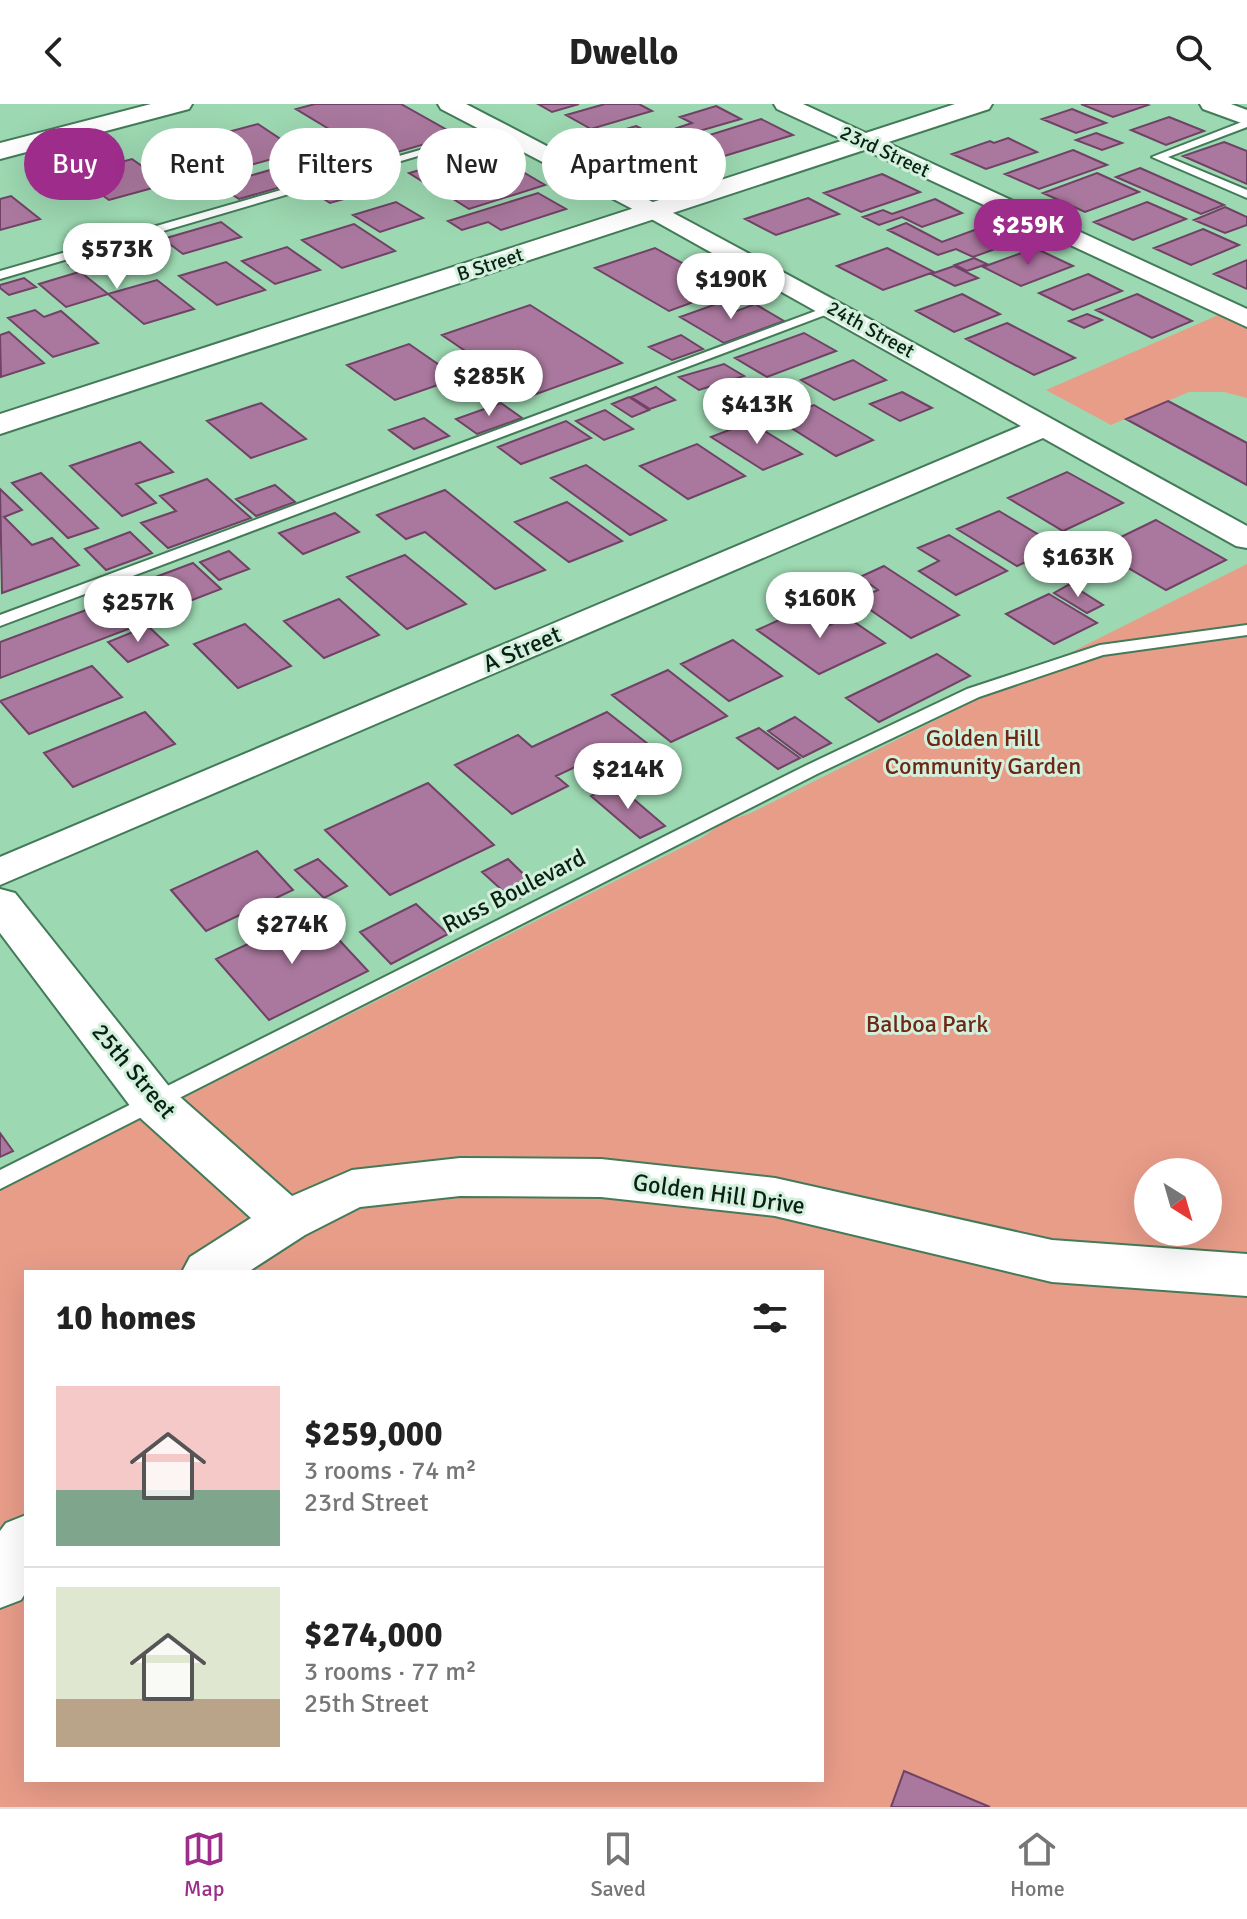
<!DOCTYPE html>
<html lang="en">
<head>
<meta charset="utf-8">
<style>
	body { margin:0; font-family:Signika,sans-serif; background:#f6f6f6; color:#222; height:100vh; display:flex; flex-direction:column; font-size:30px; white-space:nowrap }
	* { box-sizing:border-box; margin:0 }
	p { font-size:26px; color:#767676 }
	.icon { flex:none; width:44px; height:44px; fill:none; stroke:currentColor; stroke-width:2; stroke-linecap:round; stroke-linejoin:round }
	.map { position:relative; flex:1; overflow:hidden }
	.panel { position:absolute; left:24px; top:1166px; width:800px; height:512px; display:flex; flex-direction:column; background:#fff; border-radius:0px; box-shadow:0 8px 32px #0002 }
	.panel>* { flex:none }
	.top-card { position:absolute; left:24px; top:24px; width:800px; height:72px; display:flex; gap:16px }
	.needle { width:52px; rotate:143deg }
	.tools { position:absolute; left:1134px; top:1054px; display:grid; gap:16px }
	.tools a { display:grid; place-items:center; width:88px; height:88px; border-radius:50%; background:#fff; box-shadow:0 8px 32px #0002; font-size:40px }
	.price { position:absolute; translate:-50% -68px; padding:0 18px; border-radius:28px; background:#fff; color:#222; font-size:26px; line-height:52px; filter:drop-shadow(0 2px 4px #0008) }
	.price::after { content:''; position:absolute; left:50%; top:48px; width:24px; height:18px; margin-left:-12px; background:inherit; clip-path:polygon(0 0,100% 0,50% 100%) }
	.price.current { background:#9d2c8a; color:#fff }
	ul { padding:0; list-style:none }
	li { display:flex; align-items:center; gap:24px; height:200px; padding:0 32px }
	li+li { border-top:2px solid #e0e0e0 }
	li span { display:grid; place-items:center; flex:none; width:224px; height:160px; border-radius:0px; color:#555 }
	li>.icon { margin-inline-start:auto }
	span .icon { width:96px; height:96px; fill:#fffc; stroke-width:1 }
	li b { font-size:34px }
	h2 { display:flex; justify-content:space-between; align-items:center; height:96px; padding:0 32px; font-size:34px }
	.chip { padding:0 28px; border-radius:36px; background:#fff; box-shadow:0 8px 32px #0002; font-size:28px; line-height:72px }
	.chip.current { background:#9d2c8a; color:#fff }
	header { display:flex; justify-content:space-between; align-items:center; height:104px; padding:0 32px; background:#fff; font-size:36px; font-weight:800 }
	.dock { display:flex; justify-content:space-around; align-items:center; height:112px; border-top:2px solid #e0e0e0; background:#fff; font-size:22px; color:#767676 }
	.dock a { display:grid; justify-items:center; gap:4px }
	.dock .current { color:#9d2c8a }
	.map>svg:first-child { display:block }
	.green { fill:#e89d89; fill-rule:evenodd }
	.building { fill:#aa789e; stroke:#704265; stroke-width:2 }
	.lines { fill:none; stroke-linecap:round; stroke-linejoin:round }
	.lane-casing { stroke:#437b59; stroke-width:4 }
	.street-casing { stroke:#437b59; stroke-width:4 }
	.secondary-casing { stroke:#437b59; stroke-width:4 }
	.lane { fill:#fff; fill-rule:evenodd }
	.street { fill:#fff; fill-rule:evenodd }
	.secondary { fill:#fff; fill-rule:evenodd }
	.labels { text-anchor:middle; stroke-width:6; stroke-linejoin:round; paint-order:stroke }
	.far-street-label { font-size:20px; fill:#092113; stroke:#d3f0dd }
	.street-label { font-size:24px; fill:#092113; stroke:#d3f0dd }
	.park-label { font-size:24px; fill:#6e2714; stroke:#d3f0dd }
</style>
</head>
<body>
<header><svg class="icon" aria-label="back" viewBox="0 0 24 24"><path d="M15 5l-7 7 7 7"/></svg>Dwello<svg class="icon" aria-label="search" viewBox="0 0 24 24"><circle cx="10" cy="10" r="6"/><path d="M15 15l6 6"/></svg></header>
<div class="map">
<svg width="1247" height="1703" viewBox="0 0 1247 1703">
	<rect width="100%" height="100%" fill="#9cd8b1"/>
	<!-- green -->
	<path class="green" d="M1223,209L1247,213V294L1224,288H1189L1111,321L1046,286Z
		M1247,460V1703H0V1086L703,733L724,718L751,709ZM1148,1068H1208V1128H1148ZM26,1168H822V1676H26Z"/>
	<!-- building -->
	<path class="building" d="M315,0H401L456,31L377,54L296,5Z
		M538,0H579L552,8Z
		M605,0H639L652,7L591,25L566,11Z
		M1081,0H1145L1148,1L1113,13Z
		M716,2L741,15L689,30L677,24L692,19L680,13Z
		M1072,5L1106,19L1076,29L1042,15Z
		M1169,13L1204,27L1166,41L1131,26Z
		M761,15L793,31L718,54L687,38Z
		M258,20L288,40L276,44L287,51L247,62L225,47L203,53L183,40Z
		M636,22L667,38L636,47L618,38L611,40L598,33Z
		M1096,29L1122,39L1102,46L1076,36Z
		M1008,34L1037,48L986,65L952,50L990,37L994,39Z
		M1224,38L1247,47V80L1183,52Z
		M681,46L709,60L666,73L639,59Z
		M1073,46L1107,61L1039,85L1005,70Z
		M468,52L493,67L433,84L409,69Z
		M132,55L167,80L109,96L74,71Z
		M305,56L326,70L239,95L218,81Z
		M1140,64L1224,101L1201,110L1116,73Z
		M523,68L545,81L469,105L439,86L494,70L502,74Z
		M1097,69L1139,88L1085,108L1043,89Z
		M882,70L920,88L861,108L824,89Z
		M368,72L387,83L330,99L313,88Z
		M538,89L566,105L501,126L488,118L462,126L448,117Z
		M11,92L40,115L0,126V95Z
		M808,94L839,110L776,131L745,115Z
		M935,95L962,109L922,123L902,113L879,121L863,113L883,106L892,110Z
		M396,98L423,114L380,128L353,111Z
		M1147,98L1186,115L1133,136L1094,118Z
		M1225,103L1247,113V121L1225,129L1194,116Z
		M221,118L241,133L183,150L163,135Z
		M906,119L942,138L988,121L1020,136L973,153L956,145L938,151L888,126Z
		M354,120L395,147L342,164L302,136Z
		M1203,125L1239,141L1191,161L1154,144Z
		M287,143L320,166L275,180L242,157Z
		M655,144L729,185L669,207L595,164Z
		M887,144L934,168L883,186L837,162Z
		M1035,144L1073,162L1021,182L983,163Z
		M124,145L137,154L83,170L108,190L157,176L194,205L144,220L108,190L66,203L39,180L79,168L69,161Z
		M974,154L987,160L967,167L955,161Z
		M1247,156V185L1214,170Z
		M226,158L265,186L217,201L179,172Z
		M954,162L978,174L955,182L931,170Z
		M1088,170L1122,187L1073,206L1039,189Z
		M24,174L36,183L9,191L0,184V181Z
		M962,190L1000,210L954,228L916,207Z
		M1137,190L1192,217L1152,234L1096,206Z
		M719,199L734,208L755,200L784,217L724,239L680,213Z
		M530,201L622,259L531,292L442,231Z
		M35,206L44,213L61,207L98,239L53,253L8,214Z
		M1087,210L1102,216L1084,224L1069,217Z
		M1007,219L1075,254L1034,271L966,235Z
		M9,228L44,259L1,273L0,231Z
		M804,229L836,247L767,273L735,254Z
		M681,231L703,245L672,256L649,243Z
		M409,240L458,274L395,296L347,261Z
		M853,256L886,276L834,296L801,276Z
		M724,260L744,272L699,286L679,273Z
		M656,283L675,296L650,305L631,293Z
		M759,284L782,299L757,307L735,293Z
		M902,288L932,304L900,317L870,300Z
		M629,293L649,306L632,313L612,300Z
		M1168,297L1247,339V381L1126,315Z
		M261,299L306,335L251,354L207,317Z
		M501,299L522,314L477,330L456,315Z
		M814,301L873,336L836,352L777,315Z
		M605,306L633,325L604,336L576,317Z
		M424,314L449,332L414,345L389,326Z
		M566,317L591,334L521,360L498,343Z
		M750,318L802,350L763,366L711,333Z
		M140,338L173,368L136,380L156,399L122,412L70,362Z
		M697,340L745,372L688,395L640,362Z
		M586,361L666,416L630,431L551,374Z
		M1067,368L1123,399L1063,427L1008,394Z
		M41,369L98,424L68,434L12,379Z
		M207,375L251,414L168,444L141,419L176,407L160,392Z
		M275,381L295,398L256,412L236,395Z
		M0,385L22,406L4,413L32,441L52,434L79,461L2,489Z
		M445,386L545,466L495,485L425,428L406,435L377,411Z
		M567,398L622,437L569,458L515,418Z
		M999,407L1059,443L1017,462L957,425Z
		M335,409L359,428L303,450L279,429Z
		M1156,416L1226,456L1166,486L1096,445Z
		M130,428L152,449L106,466L85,445Z
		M949,431L1007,467L956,491L919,467L939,457L918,444Z
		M229,447L249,465L219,476L200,458Z
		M405,451L466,500L407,525L347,473Z
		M193,459L221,485L148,513L121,486Z
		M884,462L959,511L911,534L856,496L878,486L860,473Z
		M1070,480L1103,501L1087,509L1054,489Z
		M1049,490L1097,519L1054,540L1006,510Z
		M339,495L379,531L324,554L284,517Z
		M105,499L131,524L0,574V538Z
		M801,506L825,523L847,513L885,539L819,570L757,526Z
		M245,520L291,562L238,584L194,540Z
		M148,522L168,541L128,558L108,538Z
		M733,536L782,572L729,597L681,560Z
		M937,550L970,572L879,618L846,594Z
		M92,562L122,593L29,630L0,597Z
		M668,566L727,612L671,638L612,591Z
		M145,608L175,640L73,683L44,649Z
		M607,608L657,647L623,664L605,649L556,672L568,682L512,710L455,661L518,631L532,643Z
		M795,613L831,639L803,653L768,627Z
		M759,624L800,654L778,665L737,634Z
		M428,679L494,741L390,791L325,726Z
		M616,680L665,722L640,734L591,692Z
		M257,747L293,786L206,827L171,786Z
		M318,755L347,782L324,794L295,766Z
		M508,755L539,785L514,797L482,768Z
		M416,800L448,830L391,860L360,828Z
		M314,809L368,867L269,916L216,855Z
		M0,1029L13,1047L0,1053Z
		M904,1667L990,1703H891Z"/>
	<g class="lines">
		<!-- lane casing -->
		<g class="lane-casing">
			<path id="lane" d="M1247,16V23L1168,53L1247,86V94L1152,53Z
				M493,25L503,27L0,175V167Z
				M829,202L841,205L0,522V511Z
				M1247,521V531L1103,551L979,593L817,670L0,1085V1066L805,662L967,585L1100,541Z"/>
		</g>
		<!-- street casing -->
		<g class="street-casing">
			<path id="street" d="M438,0H466C729,136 988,280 1247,422V444L1236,442L1043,334L0,781V753L1021,322L646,112L441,5Z
				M774,0H803L1247,205V223L777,5Z
				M1200,0H1231L1247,6V21L1203,5Z"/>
		</g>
		<!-- secondary casing -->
		<g class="secondary-casing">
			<path id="secondary" d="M151,0H192L189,5L0,55V39Z
				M955,0H992L989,5L0,330V310Z
				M0,785L15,789L171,985L292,1092L352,1066L460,1054L601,1055L775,1074L1052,1136L1247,1150V1192L1052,1178L775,1112L601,1093L460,1092L360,1103L305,1131L248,1168H182L190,1153L251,1114L137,1011L0,829Z
				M26,1411V1488L21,1496L0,1504V1427L6,1419Z"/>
		</g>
		<!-- lane -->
		<use href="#lane" class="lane"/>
		<!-- street -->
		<use href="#street" class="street"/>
		<!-- secondary -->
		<use href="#secondary" class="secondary"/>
	</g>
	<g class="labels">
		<!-- far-street labels -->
		<g class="far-street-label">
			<text transform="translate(885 47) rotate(25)" y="7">23rd Street</text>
			<text transform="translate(490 160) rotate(-18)" y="7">B Street</text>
			<text transform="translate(871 225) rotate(29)" y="7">24th Street</text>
		</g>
		<!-- street labels -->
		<g class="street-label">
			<text transform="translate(522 545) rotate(-23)" y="8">A Street</text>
			<text transform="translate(514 787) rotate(-27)" y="8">Russ Boulevard</text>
			<text transform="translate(134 967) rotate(50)" y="8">25th Street</text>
			<text transform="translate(719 1090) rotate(8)" y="8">Golden Hill Drive</text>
		</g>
		<!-- park labels -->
		<g class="park-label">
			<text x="983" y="642">Golden Hill<tspan x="983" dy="28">Community Garden</tspan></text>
			<text x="927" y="928">Balboa Park</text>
		</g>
	</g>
</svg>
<div class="tools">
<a><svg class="needle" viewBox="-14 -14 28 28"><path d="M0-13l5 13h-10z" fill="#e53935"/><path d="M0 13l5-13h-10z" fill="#767676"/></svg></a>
</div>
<b class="price current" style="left:1028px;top:163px">$259K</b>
<b class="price" style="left:117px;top:187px">$573K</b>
<b class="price" style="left:731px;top:217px">$190K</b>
<b class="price" style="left:489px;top:314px">$285K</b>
<b class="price" style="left:757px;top:342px">$413K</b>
<b class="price" style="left:1078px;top:495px">$163K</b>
<b class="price" style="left:820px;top:536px">$160K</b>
<b class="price" style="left:138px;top:540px">$257K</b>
<b class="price" style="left:628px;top:707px">$214K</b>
<b class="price" style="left:292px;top:862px">$274K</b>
<div class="top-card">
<a class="chip current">Buy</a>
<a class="chip">Rent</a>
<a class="chip">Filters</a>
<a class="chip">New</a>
<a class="chip">Apartment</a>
</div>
<section class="panel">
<h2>10 homes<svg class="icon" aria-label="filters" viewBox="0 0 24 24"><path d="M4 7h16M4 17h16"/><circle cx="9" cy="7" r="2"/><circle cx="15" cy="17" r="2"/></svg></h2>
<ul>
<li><span style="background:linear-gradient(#f6c9c9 65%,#7fa58c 0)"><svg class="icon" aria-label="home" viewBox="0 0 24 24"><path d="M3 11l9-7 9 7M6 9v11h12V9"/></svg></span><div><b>$259,000</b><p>3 rooms · 74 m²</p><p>23rd Street</p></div></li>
<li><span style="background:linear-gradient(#dfe7d0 70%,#b9a48a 0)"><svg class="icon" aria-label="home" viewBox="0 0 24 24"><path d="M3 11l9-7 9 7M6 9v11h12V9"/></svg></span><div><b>$274,000</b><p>3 rooms · 77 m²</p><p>25th Street</p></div></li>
</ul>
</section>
</div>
<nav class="dock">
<a class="current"><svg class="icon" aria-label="map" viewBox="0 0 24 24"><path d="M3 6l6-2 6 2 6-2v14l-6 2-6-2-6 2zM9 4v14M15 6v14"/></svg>Map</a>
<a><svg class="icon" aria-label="saved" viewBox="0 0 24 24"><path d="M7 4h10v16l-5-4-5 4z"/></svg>Saved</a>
<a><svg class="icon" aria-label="home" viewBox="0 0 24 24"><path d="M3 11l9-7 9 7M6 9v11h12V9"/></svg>Home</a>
</nav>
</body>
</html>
